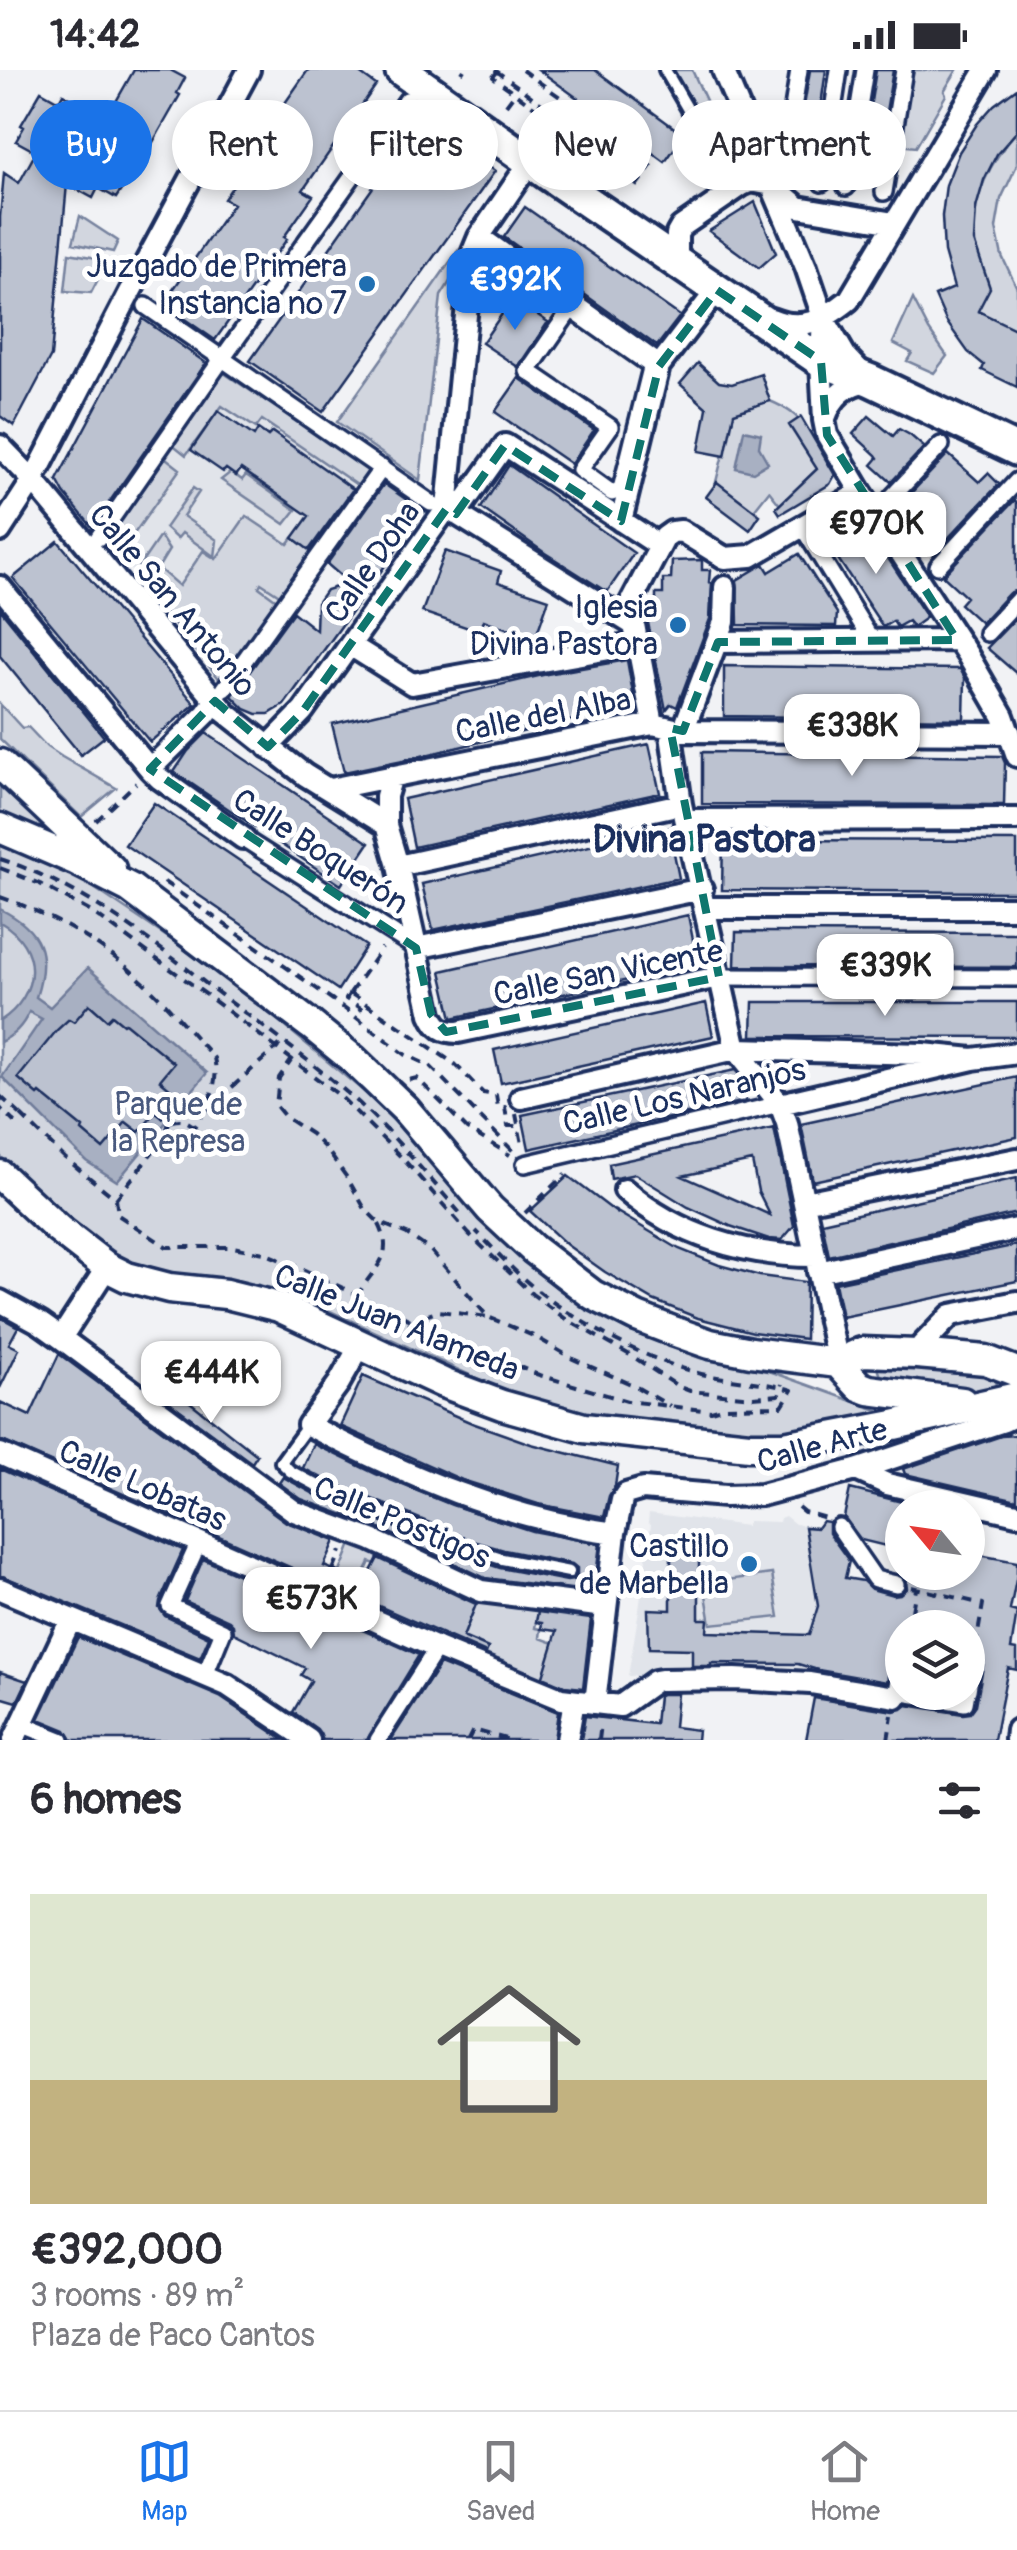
<!DOCTYPE html>
<html lang="en">
<head>
<meta charset="utf-8">
<style>
	body { margin:0; font-family:Pangolin,sans-serif; background:#f2f2f3; color:#2b2b33; height:100vh; display:flex; flex-direction:column; font-size:38px; white-space:nowrap }
	* { box-sizing:border-box; margin:0 }
	p { font-size:32px; color:#7c7c81 }
	.icon { flex:none; width:55px; height:55px; fill:none; stroke:currentColor; stroke-width:2; stroke-linecap:round; stroke-linejoin:round }
	.map { position:relative; height:1670px; overflow:hidden }
	.panel { display:flex; flex-direction:column; background:#fff; flex:1 }
	.panel>* { flex:none }
	.banner { position:absolute; left:30px; top:30px; width:958px; height:90px; display:flex; gap:20px }
	.needle { width:65px; rotate:299deg }
	.controls { position:absolute; left:885px; top:1420px; display:grid; gap:20px }
	.controls a { display:grid; place-items:center; width:100px; height:100px; border-radius:50%; background:#fff; box-shadow:0 5px 15px #0003; font-size:50px }
	.price { position:absolute; translate:-50% -85px; padding:0 22px; border-radius:20px; background:#fff; color:#222; font-size:32px; line-height:65px; filter:drop-shadow(0 2px 5px #0008) }
	.price::after { content:''; position:absolute; left:50%; top:60px; width:30px; height:22px; margin-left:-15px; background:inherit; clip-path:polygon(0 0,100% 0,50% 100%) }
	.price.on { background:#1a73e8; color:#fff }
	ul { padding:0; list-style:none }
	li { display:grid; align-content:center; gap:20px; height:530px; padding:0 30px }
	li span { display:grid; place-items:center; height:310px; border-radius:0px; color:#555 }
	li>.icon { margin-inline-start:auto }
	span .icon { width:180px; height:180px; fill:#fffc; stroke-width:1 }
	li b { font-size:42px }
	h2 { display:flex; justify-content:space-between; align-items:center; height:120px; padding:0 30px; font-size:42px }
	.pill { padding:0 35px; border-radius:45px; background:#fff; box-shadow:0 5px 15px #0003; font-size:35px; line-height:90px }
	.pill.on { background:#1a73e8; color:#fff }
	.status { display:flex; justify-content:space-between; align-items:center; height:70px; padding:0 50px; background:#fff; direction:ltr }
	.status svg { height:28px; fill:currentColor }
	.tabs { display:flex; justify-content:space-around; align-items:center; height:140px; border-top:2px solid #e1e1e2; background:#fff; font-size:28px; color:#7c7c81 }
	.tabs a { display:grid; justify-items:center; gap:5px }
	.tabs .on { color:#1a73e8 }
	.map>svg:first-child { display:block }
	.built { fill:#e1e4ea }
	.green { fill:#d2d6df; stroke:#76829e; stroke-width:2.5 }
	.water { fill:#a8b0c2; stroke:#707c9a; stroke-width:2.5 }
	.building { fill:#bcc2d0; stroke:#1b2f5e; stroke-width:2.5; fill-rule:evenodd }
	.lines { fill:none; stroke-linecap:round; stroke-linejoin:round }
	.service-casing { stroke:#1b2f5e; stroke-width:18 }
	.pedestrian-casing { stroke:#1b2f5e; stroke-width:22 }
	.minor-casing { stroke:#1b2f5e; stroke-width:28 }
	.tertiary-casing { stroke:#1b2f5e; stroke-width:35 }
	.secondary-casing { stroke:#1b2f5e; stroke-width:38 }
	.path { stroke:#1b2f5e; stroke-width:4; stroke-dasharray:10 8; stroke-linecap:butt }
	.service { stroke:#fff; stroke-width:10 }
	.pedestrian { stroke:#fff; stroke-width:15 }
	.minor { stroke:#fff; stroke-width:20 }
	.tertiary { stroke:#fff; stroke-width:28 }
	.secondary { stroke:#fff; stroke-width:30 }
	.path-bridge { stroke:#1b2f5e; stroke-width:4; stroke-dasharray:10 8; stroke-linecap:butt }
	.marked { fill:none; stroke:#0f766e; stroke-width:8; stroke-dasharray:20 12; stroke-linejoin:round }
	.poi-dot { fill:#1f6fb2; stroke:#fff; stroke-width:4 }
	.labels { text-anchor:middle; stroke-width:10; stroke-linejoin:round; paint-order:stroke }
	.poi-label { font-size:32px; fill:#1b2f5e; stroke:#fff; text-anchor:end }
	.street-label { font-size:32px; fill:#1b2f5e; stroke:#fff }
	.park-label { font-size:32px; fill:#49597e; stroke:#fff }
	.quarter-label { font-size:38px; font-weight:bold; fill:#1b2f5e; stroke:#fff }
</style>
</head>
<body>
<div class="status"><b>14:42</b><svg viewBox="0 0 49 12"><path d="M0 12V9h3v3zM5 12V6h3v6zM10 12V3h3v9zM15 12V0h3v12zM26 1h20v11H26zM47 4h2v5h-2z"/></svg></div>
<div class="map">
<svg width="1017" height="1670" viewBox="0 0 1017 1670">
	<rect width="100%" height="100%" fill="#f1f2f5"/>
	<filter id="ink" filterUnits="userSpaceOnUse"><feTurbulence type="fractalNoise" baseFrequency=".01" numOctaves="2"/><feDisplacementMap in="SourceGraphic" scale="20" xChannelSelector="R" yChannelSelector="G"/><feConvolveMatrix kernelMatrix="1 2 1 2 8 2 1 2 1" color-interpolation-filters="sRGB"/></filter>
	<g filter="url(#ink)">
		<!-- built -->
		<path class="built" d="M221,301L371,401L221,611L105,467Z
			M649,1443L746,1456L748,1451L779,1452L780,1448L785,1446L795,1454L804,1455L818,1544H815L809,1565L802,1602L628,1606L639,1540L651,1454L648,1453Z"/>
		<!-- green -->
		<path class="green" d="M674,0H692L737,98L728,94Z
			M911,0H957L944,21L946,25L916,77L897,75Z
			M1017,61V95L1001,129L996,158L1002,186L1017,218V260L978,241C979,226 983,208 980,193C979,185 975,178 975,170C971,127 990,92 1017,61Z
			M80,146L118,171L113,182L73,173Z
			M457,182L456,202L441,226L420,410L337,352Z
			M69,183L108,190L91,223L65,221Z
			M913,229L929,260L947,286L934,303L907,291L912,283L893,273Z
			M221,301L371,401L360,417L262,350L256,358L222,336L186,385L171,373Z
			M770,331C808,347 809,361 817,399L780,435L769,421L754,440L716,412L733,345L735,342Z
			M162,385L180,399L119,485L105,467Z
			M231,402L242,410L246,405L296,440L285,454L221,410Z
			M193,418L199,422L183,446L217,470L215,487L182,463L177,469L165,458Z
			M246,446L288,474L293,468L313,482L281,526L261,513L259,517L278,531L221,611L134,504L160,466L169,480L158,498L179,516L203,481L216,489Z
			M0,634L22,658L28,657L47,677L62,687L116,718L81,747L0,669Z
			M0,711L65,771L0,744Z
			M0,772L51,794L91,816L176,873L269,943L368,1025L396,1053L498,1165L526,1192L558,1219L594,1242L627,1260L700,1288L772,1302L886,1343L800,1362L760,1365L589,1345L541,1333L498,1318L295,1225L259,1215L168,1202L130,1192L95,1169L36,1120L0,1086Z
			M877,1295L997,1304L998,1310C994,1316 994,1319 987,1322C967,1331 907,1318 884,1315Z
			M353,1469L382,1480L375,1494L370,1492L361,1511L374,1517L365,1539L341,1528L351,1508L340,1502Z
			M772,1504L779,1547L711,1554L704,1513Z
			M479,1527L539,1536L535,1558L541,1559L540,1568L554,1573L541,1614L483,1590L488,1578L475,1572L469,1584L458,1580Z"/>
		<!-- water -->
		<path class="water" d="M744,360L761,364L759,377L768,393L753,402L736,398Z
			M0,839C42,860 50,885 36,927L50,937L88,898L207,1003L117,1111L86,1091L2,1007L42,949L29,942C23,956 13,966 0,972V951C40,925 43,877 0,852Z"/>
		<!-- building -->
		<path class="building" d="M134,0H170L185,8L177,23L180,25L128,116L125,114L116,128L98,118L93,128L67,114L51,286L14,356L0,346V147L4,103L19,113L36,82L16,71L24,57L21,55L41,21L59,31L63,24L106,49Z
			M308,0H355L376,15L303,120L313,126L284,167L287,169L215,270L163,234L233,134L224,129L258,79L255,76Z
			M539,0H595L684,65L665,92Z
			M810,0H826L811,105L793,102Z
			M876,0H893L874,114L858,112Z
			M1017,18V61L997,84L984,110L976,138L974,171L990,218L978,241L1017,260V317L982,300L984,295L968,282L946,251L935,226L954,218L944,182L942,146L946,115L959,82L977,54L994,35Z
			M422,48L495,101L323,342L250,291Z
			M755,132L776,183L759,198L709,161Z
			M525,137L680,246L657,276L504,167Z
			M513,228L548,252L518,297L482,273Z
			M143,249L206,293L92,457L64,423L57,410Z
			M698,293L719,312L732,314L761,304L770,331L734,343L725,386L699,381L707,338L680,314Z
			M519,308L594,360L571,394L495,342Z
			M218,341L254,366L258,359L268,366L272,362L353,419L309,480L293,468L309,446L241,399L236,406L226,399L223,402L191,380Z
			M869,346L893,366L899,359L910,365L924,377L891,412L872,395L878,388L876,385L853,364Z
			M801,347L835,405L830,414L780,444L776,438L817,399L789,355Z
			M948,384L979,412L988,403L999,414L935,482L924,472L931,464L900,435Z
			M509,395L634,483L607,522L545,483L481,438Z
			M717,412L760,445L750,460L706,427Z
			M384,414L424,442L284,635L269,644H257L245,639L232,626L293,542L316,560L317,533L326,520L349,513L327,494Z
			M1015,430L1017,433V520L1009,523L981,553L960,534L966,527L943,506Z
			M862,449L927,547L913,557L908,551L897,557L893,551L883,557L827,472Z
			M58,471L195,634L150,672L13,508Z
			M445,481L501,501L498,512L549,529L535,569L484,550L480,562L422,542Z
			M799,484L837,543L836,556L738,555L737,510L764,494L769,502Z
			M702,490V500H710L709,512L712,513L710,549L677,637L671,634L666,640L646,543H650V531L656,532V524H663V509H671L672,491Z
			M0,539L104,667L81,685L0,586Z
			M1017,547V604L987,578Z
			M627,590L635,635L413,688L344,702L332,654L547,604Z
			M724,596L960,599L965,608L964,649L724,646Z
			M206,663L369,773L341,815L174,702L188,681Z
			M649,674L660,723L414,777L404,729Z
			M702,682L1002,686L1005,693L1004,735L702,734Z
			M154,733L366,876L338,920L125,775Z
			M669,758L679,808L433,860L422,814Z
			M723,770L1017,771V822L722,820Z
			M688,845L698,895L452,948L441,901Z
			M736,862L1017,863V897L735,896Z
			M753,932H1017V967L752,966Z
			M706,933L713,966L501,1013L494,980Z
			M89,934L107,950L112,945L123,954L125,953L174,993L160,1010L172,1020L156,1042L139,1062L126,1052L103,1079L82,1061L83,1058L40,1023L38,1025L18,1008L57,960L69,949L74,952Z
			M735,1000L742,1008L746,1031L529,1079L522,1045Z
			M1017,1007V1067L813,1111L801,1054Z
			M774,1058L794,1156L782,1170L769,1169L730,1156L688,1137L635,1104L611,1109L609,1094ZM752,1091L758,1121L770,1145L682,1106Z
			M568,1106L618,1144L617,1142L679,1179L719,1195L760,1206L806,1212L805,1269L753,1262L698,1248L653,1230L605,1202L567,1175L530,1141Z
			M1017,1108V1143L829,1186L822,1152Z
			M1017,1175V1211L842,1247L835,1213Z
			M0,1247L18,1257L9,1274L19,1279L0,1318Z
			M59,1284L286,1452L335,1471L324,1496L365,1513L378,1488L476,1534L463,1567L488,1578L486,1583L0,1370V1332L30,1346Z
			M363,1306L472,1353L531,1374L618,1396L615,1416L609,1426L604,1447L538,1434L462,1410L340,1356Z
			M176,1321L257,1385L252,1393L168,1331Z
			M1017,1365V1430L905,1404L903,1399L1001,1366Z
			M314,1374L376,1404L452,1435L532,1461L600,1474L594,1522L485,1508L377,1457L301,1429L279,1413L283,1407L318,1426L467,1487L500,1498L567,1511L573,1510L577,1505V1498L572,1494L504,1480L473,1471L326,1410L303,1398Z
			M0,1399L183,1480L160,1531L159,1538L165,1546L209,1567L200,1588L0,1505Z
			M850,1419L902,1432V1480L861,1470L844,1447Z
			M822,1451L829,1452V1463L849,1491L845,1508L863,1511L871,1519L893,1525L900,1524L907,1518L906,1510L899,1502H968V1483L1017,1492V1505L1010,1540L1017,1542L1011,1579L1017,1580V1600L1008,1598L994,1670H806L814,1628L894,1641L902,1639L907,1635L963,1644L970,1643L976,1635L984,1591L979,1581L968,1580V1558H902L900,1582L894,1585L891,1590L887,1612L818,1600L798,1594L711,1593V1596H692V1579L649,1578L648,1539L671,1540V1465H699V1549H708L707,1562L809,1565L818,1536L805,1457L817,1458Z
			M203,1489L419,1585L367,1670H323L317,1659L293,1642L311,1611L301,1605L305,1598L234,1563L233,1555L229,1551L185,1531Z
			M538,1542L591,1549L583,1618L564,1616L543,1607L557,1561L541,1559L542,1553L536,1552Z
			M78,1567L220,1627L284,1670H72L66,1660L39,1649Z
			M440,1594L558,1642L554,1670H391Z
			M0,1602L27,1611L17,1632L0,1627Z
			M662,1624H677L674,1657L698,1660L697,1670H581L585,1646L655,1654L658,1626Z"/>
		<g class="lines">
			<!-- service casing -->
			<g class="service-casing">
				<path id="service" d="M665,0L687,38L729,123
					M308,1355L281,1392L290,1401L322,1418L470,1479L502,1489L569,1502"/>
			</g>
			<!-- pedestrian casing -->
			<g class="pedestrian-casing">
				<path id="pedestrian" d="M784,95L799,0
					M822,113L839,0
					M846,117L865,0
					M884,122L904,0
					M146,236L431,433
					M571,239L649,294L651,298L621,419L612,423L580,400L610,357L528,301Z
					M892,427L941,375
					M802,456L872,571
					M98,468L222,289L407,30
					M938,496L1017,411
					M987,563L1017,531
					M224,619L382,398
					M243,768L416,878
					M719,907L1017,908
					M525,1094L780,1034
					M839,1457L875,1509L896,1514
					M199,1472L170,1536L223,1561L205,1605
					M968,1620L973,1590
					M897,1622L965,1633L967,1622
					M896,1627L902,1593
					M21,1654L61,1670
					M378,1670L437,1578"/>
			</g>
			<!-- minor casing -->
			<g class="minor-casing">
				<path id="minor" d="M723,0L806,197L823,247L821,291L824,350L827,365L861,422L967,584L1003,646L1017,686
					M479,167L659,296
					M677,194V164L681,157L742,115L751,111L772,115L798,137L894,153
					M771,249C802,262 824,250 849,230L986,0
					M824,249L845,285L862,303
					M825,348C833,325 846,315 870,310
					M0,376L33,410L226,643L305,705L386,755L398,796L431,944C437,958 443,962 458,962L719,907
					M447,438L634,555
					M456,444L505,375L660,476
					M621,451L659,296L717,220
					M0,461L33,410L129,224L249,0
					M0,517L150,699L159,708L243,768
					M718,572L957,570
					M350,575L412,614L638,574
					M653,654L630,534L665,467L672,462L681,461L725,488L751,486L861,422
					M670,658L681,734L736,979L780,1034L787,1053L838,1293
					M683,661L724,552L725,517
					M268,677L303,641L447,438L472,184L479,167L530,92
					M150,699L206,644L215,631
					M330,719L653,654L683,661L1010,663
					M686,750L1017,749
					M386,755V726L392,706
					M398,796L681,734
					M706,838H1017
					M416,878L702,819
					M521,1028L736,979L923,984L973,989
					M780,1034L973,989L1017,983
					M625,1120C677,1166 747,1186 815,1186
					M804,1132L1017,1089
					M818,1202L1017,1159
					M0,1231L40,1253L61,1268L294,1441L372,1470L481,1521L605,1537
					M61,1268L107,1197
					M361,1274L339,1313L308,1355C404,1405 507,1449 615,1463
					M917,1284L922,1275L951,1245L1017,1232
					M0,1384L437,1578L561,1629L620,1636L655,1611L661,1610L735,1609L810,1613L896,1627
					M856,1400L887,1414L1017,1444
					M0,1519L227,1615L309,1670
					M595,1633L615,1463L622,1430L626,1424L643,1419L725,1426L761,1425L856,1400L1004,1351L1017,1345
					M14,1670L71,1549
					M567,1670L574,1631
					M1016,1670L1017,1660"/>
			</g>
			<!-- tertiary casing -->
			<g class="tertiary-casing">
				<path id="tertiary" d="M0,694L111,799
					M0,758L77,791L130,818L311,955L354,990L405,1039L490,1139L533,1179L593,1225L637,1247L673,1261L710,1274L751,1282L838,1293L862,1282L917,1284L986,1290L1017,1302
					M0,1105L58,1159L107,1197L127,1207L169,1218L226,1224L279,1237L443,1313L502,1335L584,1358L749,1376H784L894,1355L1017,1327
					M838,1293L859,1316L869,1320L962,1332"/>
			</g>
			<!-- secondary casing -->
			<g class="secondary-casing">
				<path id="secondary" d="M401,0L549,105L821,291L870,310L1017,380"/>
			</g>
			<!-- path -->
			<path class="path" d="M495,0L616,88L629,104L640,111
				M522,0L653,93L631,123
				M497,2L493,7L537,39L541,34
				M462,3L464,0
				M506,35L515,23
				M551,67L556,60
				M96,751L136,713
				M0,789C81,815 147,868 213,919C257,952 303,985 345,1021C388,1057 423,1101 460,1143
				M0,798L40,814L93,843L208,926L340,1026L405,1091L469,1164L532,1224L567,1250L632,1286L679,1317L690,1321L753,1327L779,1325L782,1314
				M164,812L333,930L406,985L430,996L515,1083
				M0,827C50,844 102,873 140,909C167,933 190,962 214,988C222,1019 198,1056 179,1078L165,1066L169,1052
				M350,923L455,994L483,1023L496,1025L498,1037H505L508,1056H518
				M350,923L382,878
				M350,923L346,929L361,938L356,947
				M293,988L279,1008L276,1036L285,1047L311,1064L327,1080L348,1109L365,1139L378,1152L407,1164L431,1181L488,1247L536,1267L573,1289L631,1314L670,1336
				M409,1010L417,1008L467,1059L510,1085
				M0,1026L21,1045L14,1052L0,1038
				M205,1041L283,972
				M156,1042L169,1052C182,1048 186,1050 196,1058
				M516,1044L523,1079
				M21,1045L65,1088L116,1129L118,1145L167,1177H233L264,1183L296,1196L417,1253L536,1304L627,1331L711,1341L725,1337L782,1336L792,1320C761,1310 726,1311 694,1302C641,1287 580,1254 537,1220C515,1203 496,1181 476,1161
				M116,1129L165,1066
				M525,1143L565,1104
				M379,1154C396,1188 373,1197 358,1225L361,1238L399,1256L417,1253L425,1246L439,1241L488,1247
				M798,1437L804,1442L826,1448
				M333,1500L341,1481
				M911,1517L983,1534L976,1575
				M909,1558L916,1519
				M468,1670L473,1660L510,1670
				M599,1670L601,1654
				M888,1670L892,1645"/>
			<!-- service -->
			<use href="#service" class="service"/>
			<!-- pedestrian -->
			<use href="#pedestrian" class="pedestrian"/>
			<!-- minor -->
			<use href="#minor" class="minor"/>
			<!-- tertiary -->
			<use href="#tertiary" class="tertiary"/>
			<!-- secondary -->
			<use href="#secondary" class="secondary"/>
			<!-- path-bridge -->
			<path class="path-bridge" d="M556,60L568,44"/>
		</g>
	</g>
	<!-- marked area -->
	<path class="marked" d="M717,220L821,291L827,365L957,570L718,572L683,661L670,658L719,907L446,962L431,944L416,878L150,699L215,631L268,677L303,641L447,438L456,444L505,375L621,451L659,296Z"/>
	<!-- markers -->
	<g class="poi-dot">
		<circle cx="367" cy="214" r="10"/>
		<circle cx="678" cy="555" r="10"/>
		<circle cx="749" cy="1494" r="10"/>
	</g>
	<g class="labels">
		<!-- poi labels -->
		<g class="poi-label">
			<text x="347" y="207">Juzgado de Primera<tspan x="347" dy="37">Instancia nº 7</tspan></text>
			<text x="658" y="548">Iglesia<tspan x="658" dy="37">Divina Pastora</tspan></text>
			<text x="729" y="1487">Castillo<tspan x="729" dy="37">de Marbella</tspan></text>
		</g>
		<!-- street labels -->
		<g class="street-label">
			<text transform="translate(372 492) rotate(-55)" y="11">Calle Doha</text>
			<text transform="translate(173 530) rotate(50)" y="11">Calle San Antonio</text>
			<text transform="translate(543 645) rotate(-11)" y="11">Calle del Alba</text>
			<text transform="translate(321 781) rotate(33)" y="11">Calle Boquerón</text>
			<text transform="translate(608 902) rotate(-11)" y="11">Calle San Vicente</text>
			<text transform="translate(684 1026) rotate(-13)" y="11">Calle Los Naranjos</text>
			<text transform="translate(397 1252) rotate(22)" y="11">Calle Juan Alameda</text>
			<text transform="translate(822 1375) rotate(-15)" y="11">Calle Arte</text>
			<text transform="translate(143 1415) rotate(24)" y="11">Calle Lobatas</text>
			<text transform="translate(402 1452) rotate(23)" y="11">Calle Postigos</text>
		</g>
		<!-- park labels -->
		<g class="park-label">
			<text x="178" y="1045">Parque de<tspan x="178" dy="37">la Represa</tspan></text>
		</g>
		<!-- quarter labels -->
		<g class="quarter-label">
			<text x="704" y="782">Divina Pastora</text>
		</g>
	</g>
</svg>
<div class="controls">
<a><svg class="needle" viewBox="-14 -14 28 28"><path d="M0-13l5 13h-10z" fill="#e53935"/><path d="M0 13l5-13h-10z" fill="#7c7c81"/></svg></a>
<a><svg class="icon" aria-label="layers" viewBox="0 0 24 24"><path d="M12 4l9 5-9 5-9-5zM3 14l9 5 9-5"/></svg></a>
</div>
<b class="price on" style="left:515px;top:263px">€392K</b>
<b class="price" style="left:876px;top:507px">€970K</b>
<b class="price" style="left:852px;top:709px">€338K</b>
<b class="price" style="left:885px;top:949px">€339K</b>
<b class="price" style="left:211px;top:1356px">€444K</b>
<b class="price" style="left:311px;top:1582px">€573K</b>
<div class="banner">
<a class="pill on">Buy</a>
<a class="pill">Rent</a>
<a class="pill">Filters</a>
<a class="pill">New</a>
<a class="pill">Apartment</a>
</div>
</div>
<section class="panel">
<h2>6 homes<svg class="icon" aria-label="filters" viewBox="0 0 24 24"><path d="M4 7h16M4 17h16"/><circle cx="9" cy="7" r="2"/><circle cx="15" cy="17" r="2"/></svg></h2>
<ul>
<li><span style="background:linear-gradient(#dfe7d0 60%,#c2b280 0)"><svg class="icon" aria-label="home" viewBox="0 0 24 24"><path d="M3 11l9-7 9 7M6 9v11h12V9"/></svg></span><div><b>€392,000</b><p>3 rooms · 89 m²</p><p>Plaza de Paco Cantos</p></div></li>
</ul>
</section>
<nav class="tabs">
<a class="on"><svg class="icon" aria-label="map" viewBox="0 0 24 24"><path d="M3 6l6-2 6 2 6-2v14l-6 2-6-2-6 2zM9 4v14M15 6v14"/></svg>Map</a>
<a><svg class="icon" aria-label="saved" viewBox="0 0 24 24"><path d="M7 4h10v16l-5-4-5 4z"/></svg>Saved</a>
<a><svg class="icon" aria-label="home" viewBox="0 0 24 24"><path d="M3 11l9-7 9 7M6 9v11h12V9"/></svg>Home</a>
</nav>
</body>
</html>
